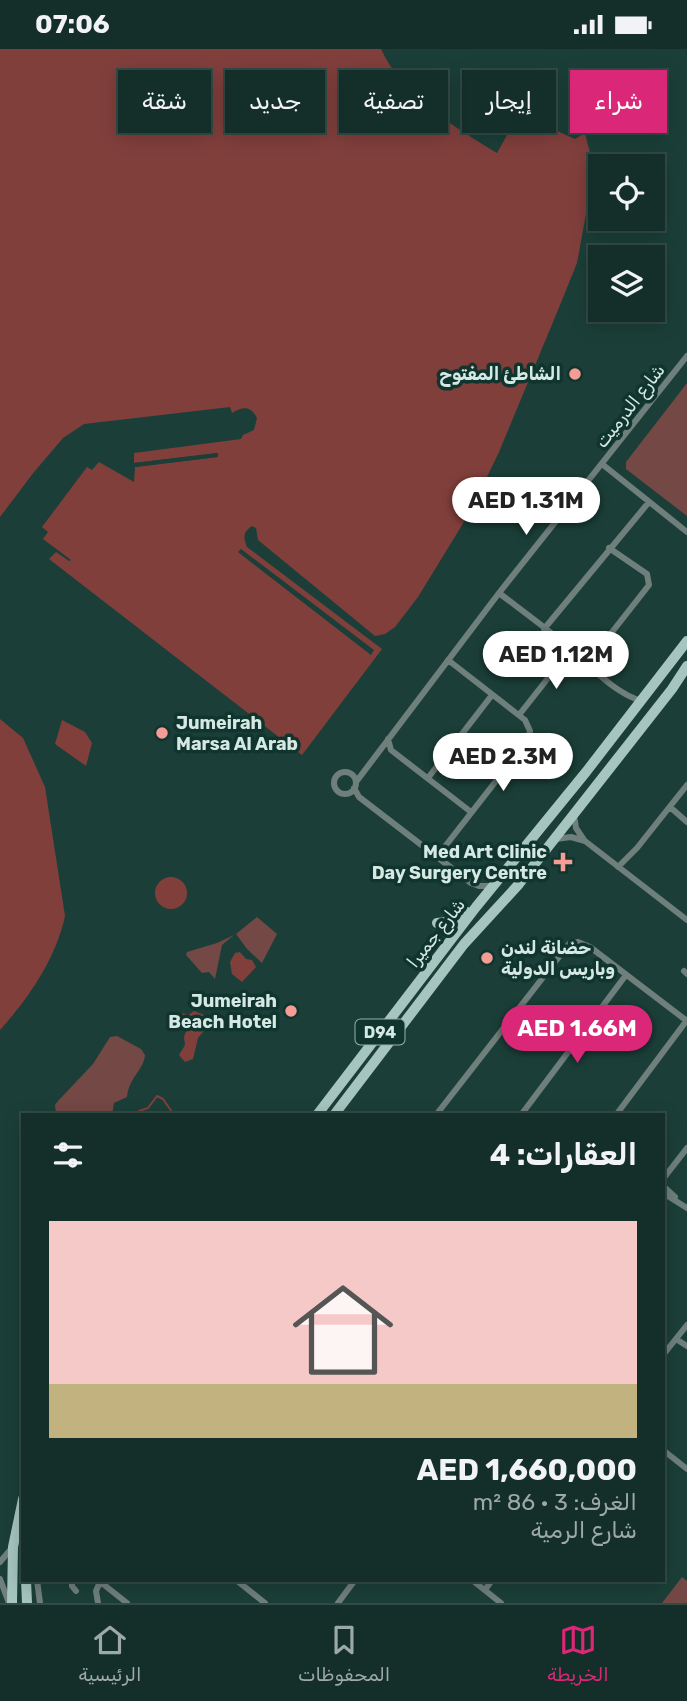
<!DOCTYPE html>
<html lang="ar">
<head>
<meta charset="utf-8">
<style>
	body { margin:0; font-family:Rubik,"Noto Sans Arabic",sans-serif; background:#1d3732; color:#f1f3f6; direction:rtl; height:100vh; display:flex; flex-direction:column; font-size:26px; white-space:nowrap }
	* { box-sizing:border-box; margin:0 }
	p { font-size:23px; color:#9da9a8 }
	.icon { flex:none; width:38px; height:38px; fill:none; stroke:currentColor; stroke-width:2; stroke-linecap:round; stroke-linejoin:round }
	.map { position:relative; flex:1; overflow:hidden; direction:ltr }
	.panel { position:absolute; left:21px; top:1064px; width:644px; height:469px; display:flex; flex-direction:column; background:#142f2a; border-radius:0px; box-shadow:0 4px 18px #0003,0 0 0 2px #334a47; direction:rtl }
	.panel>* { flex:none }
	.hud { position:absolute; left:21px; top:21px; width:646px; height:63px; direction:rtl; display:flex; gap:14px }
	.buttons { position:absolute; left:588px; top:105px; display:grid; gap:14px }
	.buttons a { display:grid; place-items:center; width:77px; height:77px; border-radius:0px; background:#142f2a; box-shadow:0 4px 18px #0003,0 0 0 2px #334a47; font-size:35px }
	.price { position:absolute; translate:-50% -60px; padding:0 16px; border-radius:24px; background:#fff; color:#222; font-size:23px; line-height:46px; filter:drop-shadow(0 2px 4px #0008) }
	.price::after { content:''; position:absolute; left:50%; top:42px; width:21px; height:16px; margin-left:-10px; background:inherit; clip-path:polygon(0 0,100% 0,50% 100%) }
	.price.selected { background:#db2777; color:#fff }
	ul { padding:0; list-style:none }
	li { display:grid; align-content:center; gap:14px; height:371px; padding:0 28px }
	li span { display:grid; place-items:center; height:217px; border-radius:0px; color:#555 }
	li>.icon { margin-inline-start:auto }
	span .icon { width:126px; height:126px; fill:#fffc; stroke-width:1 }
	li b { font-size:30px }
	h2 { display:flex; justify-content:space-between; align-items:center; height:84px; padding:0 28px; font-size:30px }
	.chip { padding:0 24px; border-radius:0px; background:#142f2a; box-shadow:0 4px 18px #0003,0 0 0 2px #334a47; font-size:24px; line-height:63px }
	.chip.selected { background:#db2777; color:#fff }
	.status { display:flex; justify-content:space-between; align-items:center; height:49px; padding:0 35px; background:#142f2a; direction:ltr }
	.status svg { height:19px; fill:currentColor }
	.tabs { display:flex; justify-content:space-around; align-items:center; height:98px; border-top:2px solid #334a47; background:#142f2a; font-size:19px; color:#9da9a8 }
	.tabs a { display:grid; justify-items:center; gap:4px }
	.tabs .selected { color:#db2777 }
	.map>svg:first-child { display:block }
	.green { fill:#734845 }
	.water { fill:#813f3c }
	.pier { fill:#1b3f38 }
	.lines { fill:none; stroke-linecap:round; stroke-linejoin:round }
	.stream { stroke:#813f3c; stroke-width:2 }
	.street { stroke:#6f7f7b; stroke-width:6 }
	.primary { stroke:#a5c5be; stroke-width:10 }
	.poi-dot { fill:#f59c95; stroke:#10352e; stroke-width:2.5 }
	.labels { text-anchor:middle; stroke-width:7; stroke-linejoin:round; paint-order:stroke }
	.shield { fill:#10352e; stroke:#9ab2ad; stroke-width:2 }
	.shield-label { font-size:16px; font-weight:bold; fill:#d5e8e3 }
	.poi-label { font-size:18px; font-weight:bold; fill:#d5e8e3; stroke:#10352e; text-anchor:end }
	.street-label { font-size:18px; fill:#d5e8e3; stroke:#10352e }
</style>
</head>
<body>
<div class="status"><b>07:06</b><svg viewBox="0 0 49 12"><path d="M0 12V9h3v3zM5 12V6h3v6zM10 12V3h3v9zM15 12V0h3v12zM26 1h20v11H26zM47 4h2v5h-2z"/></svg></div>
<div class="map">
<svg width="687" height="1554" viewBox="0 0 687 1554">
	<rect width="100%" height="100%" fill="#1b3f38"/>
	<!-- green -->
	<path class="green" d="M687,334V467L626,420V413Z
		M257,868L277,885L262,914L247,900L236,885Z
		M234,886L222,896L215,930L209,923L202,924L186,906L187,903L217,894Z
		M117,987L141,1000L145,1006C144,1021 129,1028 127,1048L114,1054L112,1066H56L55,1056L58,1052L93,1015L110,988Z
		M682,1528L687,1532V1554H662Z"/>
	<!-- water -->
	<path class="water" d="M0,0H381C403,48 453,77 497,104L507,86L557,82L575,90L585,84L591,108L590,143L577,214L558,261L499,403L470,463L418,548L395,578L385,585L375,587L258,491L256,479L252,477C243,483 243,488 247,498L382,600L302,706L49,510L56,503L69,512L71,511L43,490L48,483L42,478L87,418L92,421L99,413L134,433L135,418L217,408V404L134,414V404L241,390L243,386L254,381L257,369C251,357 243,357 232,364L230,358L84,375L63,389L34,423L0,468Z
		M0,670L23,689L45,738L65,867C56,909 29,949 0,981Z
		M62,671L85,683L92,694L86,717L55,695Z
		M155 844a16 16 0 1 1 32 0a16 16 0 1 1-32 0Z
		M240,903L246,910L252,911L256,918L242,933L232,925L230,913L235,904Z
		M194,962L204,966L210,974L198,989L193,1010L185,1013L179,1006L185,996L184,988L188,977L182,975L180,970L183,964L188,966Z"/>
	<!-- pier -->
	<path class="pier" d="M218,404V408L135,418L134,414Z
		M241,500L374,601L371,606L238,503Z"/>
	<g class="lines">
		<!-- stream -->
		<path class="stream" d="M138,1066L139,1062L148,1059L157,1047L163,1050L174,1066"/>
		<!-- street -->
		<path class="street" d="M602,415L687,483
			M499,544C524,563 549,581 572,601C593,619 614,644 642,652
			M544,580L649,453
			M587,615L649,536L647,525L609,499
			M519,666L571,600
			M388,690L391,701L471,763
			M334 734a11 11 0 1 1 22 0a11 11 0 1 1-22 0Z
			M428,729L492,646
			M356,733L499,544L687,307
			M354,739L359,748L471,834L479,837H493
			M670,758L687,773
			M574,766L576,779L584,791
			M556,790L571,788L585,792L687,871
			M441,811L443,800L528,691L530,682L525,671L448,611
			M618,818L637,799L687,736
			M684,922L687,925
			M436,1066L569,895L578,893L590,898L687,972
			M521,1066L626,926
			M616,1066L687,971
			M663,1130L687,1099
			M663,1137L675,1148
			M663,1144L687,1159
			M676,1290L687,1297
			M663,1306L687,1276
			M663,1401L687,1420
			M0,1513L11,1500
			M0,1530L9,1554
			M37,1531L40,1554
			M72,1531V1537L76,1542
			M98,1531L127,1554
			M236,1531L265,1554
			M472,1531L501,1554
			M485,1541L492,1531
			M98,1554L96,1542L100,1533
			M338,1554L355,1531"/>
		<!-- primary -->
		<path class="primary" d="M437,874L456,872L467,863
			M317,1066L476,858L586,723L687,592
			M334,1066L464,895L519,835L672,640L687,617
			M26,1531L27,1554
			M12,1554L13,1498L23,1450"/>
	</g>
	<!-- markers -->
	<g class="poi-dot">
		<circle cx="575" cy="325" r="7"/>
		<circle cx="162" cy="684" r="7"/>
		<path d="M559.5 802.5h7v7h7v7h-7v7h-7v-7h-7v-7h7z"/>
		<circle cx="487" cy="909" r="7"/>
		<circle cx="291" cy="962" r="7"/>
	</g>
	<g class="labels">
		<!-- shield labels -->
		<rect class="shield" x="355.5" y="970.5" width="49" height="25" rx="5"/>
		<g class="shield-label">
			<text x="380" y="989">D94</text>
		</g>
		<!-- poi labels -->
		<g class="poi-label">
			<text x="561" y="331">الشاطئ المفتوح</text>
			<text x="176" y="680" text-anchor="start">Jumeirah<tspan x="176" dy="21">Marsa Al Arab</tspan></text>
			<text x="547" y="809">Med Art Clinic<tspan x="547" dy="21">Day Surgery Centre</tspan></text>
			<text x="501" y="905" text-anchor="start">حضانة لندن<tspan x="501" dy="21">وباريس الدولية</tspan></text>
			<text x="277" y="958">Jumeirah<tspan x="277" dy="21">Beach Hotel</tspan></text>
		</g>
		<!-- street labels -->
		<g class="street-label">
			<text transform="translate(630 357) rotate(-52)" y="6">شارع الدرميت</text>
			<text transform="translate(436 884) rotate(-52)" y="6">شارع جميرا</text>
		</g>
	</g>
</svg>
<div class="buttons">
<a><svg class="icon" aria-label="locate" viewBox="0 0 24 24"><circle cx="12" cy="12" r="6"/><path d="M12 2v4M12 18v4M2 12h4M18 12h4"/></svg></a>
<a><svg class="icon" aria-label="layers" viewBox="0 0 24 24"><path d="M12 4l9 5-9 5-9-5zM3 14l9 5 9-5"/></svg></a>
</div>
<b class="price" style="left:526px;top:488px">AED 1.31M</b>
<b class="price" style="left:556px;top:642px">AED 1.12M</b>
<b class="price" style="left:503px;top:744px">AED 2.3M</b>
<b class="price selected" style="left:577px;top:1016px">AED 1.66M</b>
<div class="hud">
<a class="chip selected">شراء</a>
<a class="chip">إيجار</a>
<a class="chip">تصفية</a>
<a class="chip">جديد</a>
<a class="chip">شقة</a>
</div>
<section class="panel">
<h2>العقارات: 4<svg class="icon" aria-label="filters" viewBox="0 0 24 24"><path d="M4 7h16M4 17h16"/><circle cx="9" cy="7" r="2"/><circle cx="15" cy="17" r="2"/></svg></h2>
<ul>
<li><span style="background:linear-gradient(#f6c9c9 75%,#c2b280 0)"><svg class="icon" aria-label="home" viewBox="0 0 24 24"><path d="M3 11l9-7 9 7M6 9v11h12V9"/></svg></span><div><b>AED 1,660,000</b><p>الغرف: 3 · 86 m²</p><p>شارع الرمية</p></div></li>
</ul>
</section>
</div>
<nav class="tabs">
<a class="selected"><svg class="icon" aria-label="map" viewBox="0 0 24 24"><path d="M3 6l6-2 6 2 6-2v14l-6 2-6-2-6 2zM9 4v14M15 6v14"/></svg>الخريطة</a>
<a><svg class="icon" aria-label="saved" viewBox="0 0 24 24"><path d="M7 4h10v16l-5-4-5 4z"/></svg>المحفوظات</a>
<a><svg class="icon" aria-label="home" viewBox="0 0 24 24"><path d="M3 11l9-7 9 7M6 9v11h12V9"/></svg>الرئيسية</a>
</nav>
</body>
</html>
